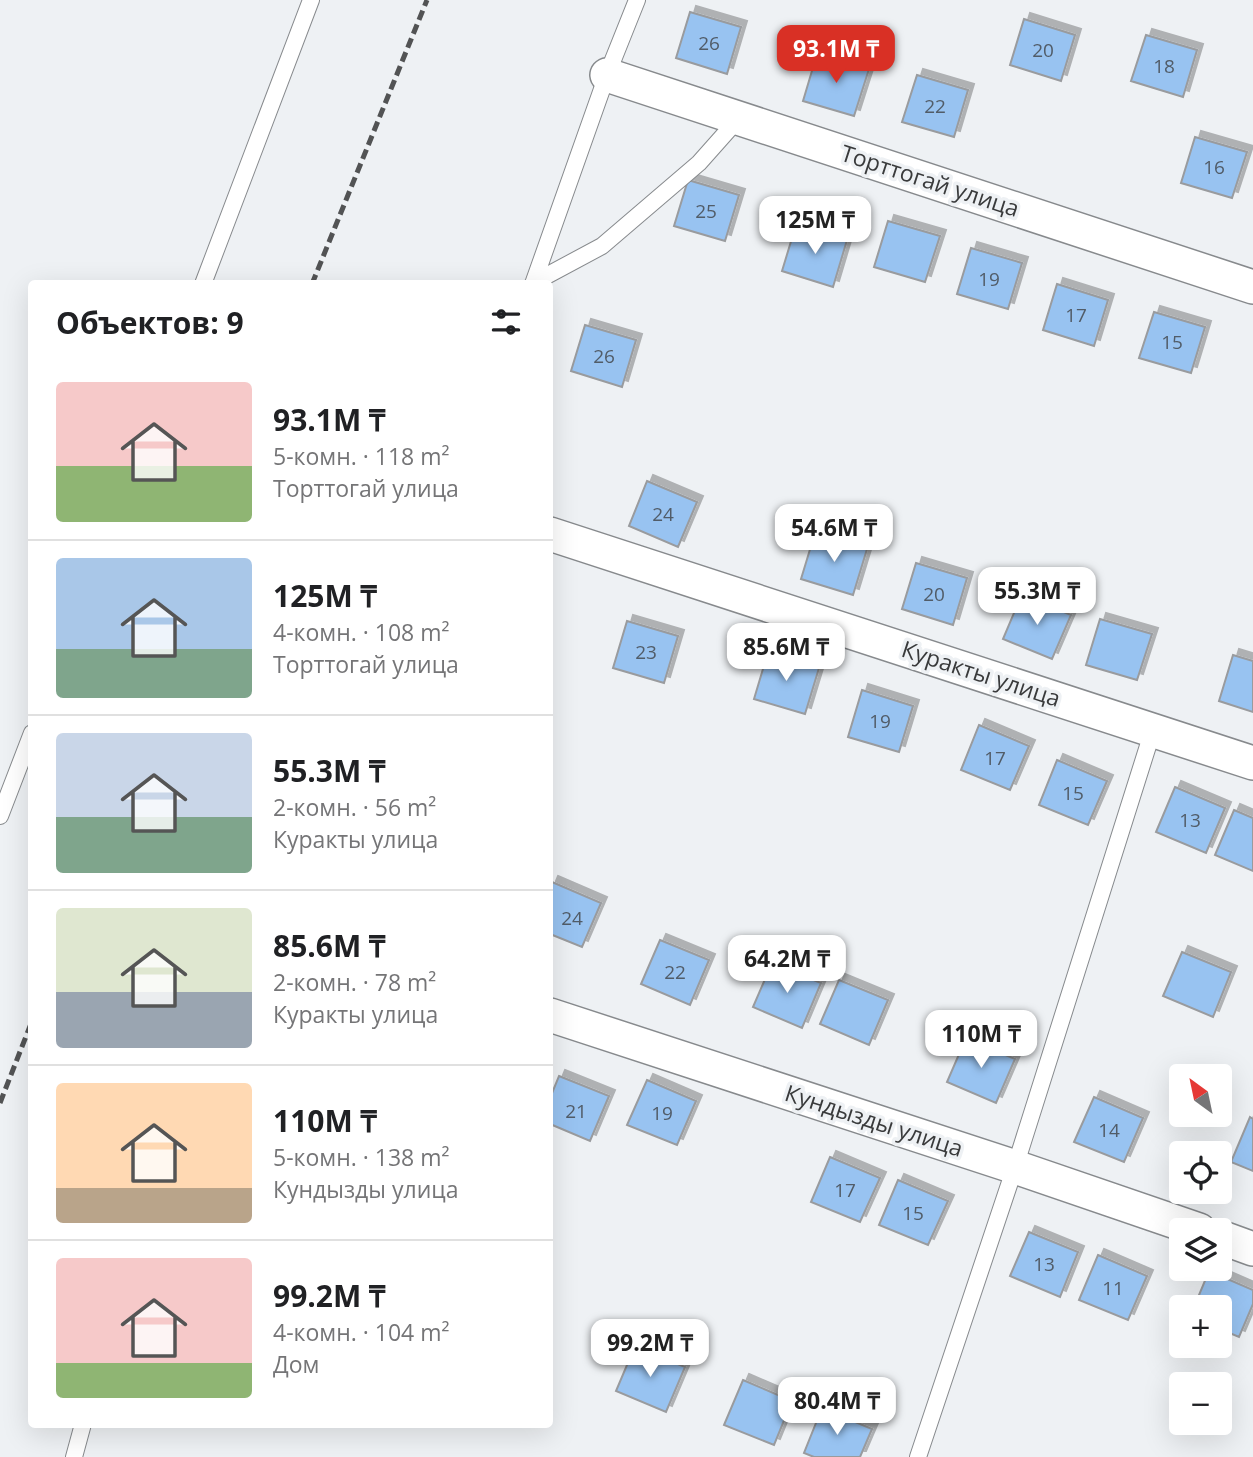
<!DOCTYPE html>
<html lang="ru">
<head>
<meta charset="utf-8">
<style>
	body { margin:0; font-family:"Open Sans",sans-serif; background:#f6f6f6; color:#202124; height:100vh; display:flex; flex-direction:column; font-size:26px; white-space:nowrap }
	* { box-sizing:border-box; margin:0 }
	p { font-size:23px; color:#757577 }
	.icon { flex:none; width:38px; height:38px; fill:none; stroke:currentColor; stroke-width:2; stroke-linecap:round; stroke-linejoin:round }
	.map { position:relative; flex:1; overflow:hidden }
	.drawer { position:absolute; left:28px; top:280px; width:525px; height:1148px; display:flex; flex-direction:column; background:#fff; border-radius:7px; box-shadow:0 7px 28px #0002 }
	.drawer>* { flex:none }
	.needle { width:46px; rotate:327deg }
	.tools { position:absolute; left:1169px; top:1064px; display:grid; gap:14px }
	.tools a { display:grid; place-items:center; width:63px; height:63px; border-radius:7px; background:#fff; box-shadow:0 7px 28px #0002; font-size:35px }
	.price { position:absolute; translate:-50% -60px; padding:0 16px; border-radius:14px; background:#fff; color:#222; font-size:23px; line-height:46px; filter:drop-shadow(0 2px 4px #0008) }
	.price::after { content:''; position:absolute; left:50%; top:42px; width:21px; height:16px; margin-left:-10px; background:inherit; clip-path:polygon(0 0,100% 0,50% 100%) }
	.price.on { background:#d93025; color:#fff }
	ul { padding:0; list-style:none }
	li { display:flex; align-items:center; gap:21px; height:175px; padding:0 28px }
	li+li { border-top:2px solid #e0e0e0 }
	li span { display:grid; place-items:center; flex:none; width:196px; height:140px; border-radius:7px; color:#555 }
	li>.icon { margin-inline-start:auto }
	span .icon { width:84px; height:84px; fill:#fffc; stroke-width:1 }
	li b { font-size:30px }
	h2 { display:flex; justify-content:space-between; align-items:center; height:84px; padding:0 28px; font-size:30px }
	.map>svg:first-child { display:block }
	.building { fill:#98c3f1; stroke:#999b9e; stroke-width:2; filter:url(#shadow) }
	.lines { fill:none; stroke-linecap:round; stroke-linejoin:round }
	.lane-casing { stroke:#878a8d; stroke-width:18 }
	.street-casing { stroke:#878a8d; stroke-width:36 }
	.lane { stroke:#fff; stroke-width:16 }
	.street { stroke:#fff; stroke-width:33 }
	.rail { stroke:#525354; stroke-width:5; stroke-dasharray:10 5; stroke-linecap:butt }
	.labels { text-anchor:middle; stroke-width:7; stroke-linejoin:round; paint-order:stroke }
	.number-label { font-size:19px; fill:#515c68 }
	.street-label { font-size:23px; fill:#393a3b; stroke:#eef1f4 }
</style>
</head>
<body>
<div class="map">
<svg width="1253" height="1457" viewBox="0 0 1253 1457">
	<defs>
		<filter id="shadow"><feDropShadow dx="6" dy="-6" stdDeviation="0" flood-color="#0004"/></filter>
	</defs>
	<rect width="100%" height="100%" fill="#eef1f4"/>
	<!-- building -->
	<path class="building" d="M690,12L741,27L727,74L676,58Z
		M1024,19L1075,35L1061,81L1010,65Z
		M1146,35L1197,50L1183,97L1131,81Z
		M817,54L869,69L854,116L803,101Z
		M917,75L968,90L954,137L902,122Z
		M1195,137L1247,152L1232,198L1181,183Z
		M688,180L739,195L725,241L674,226Z
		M888,221L940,236L925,282L874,267Z
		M796,225L847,240L833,287L782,271Z
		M971,248L1022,263L1008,309L957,294Z
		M1057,284L1108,300L1094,346L1043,330Z
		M1154,312L1205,327L1191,373L1139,358Z
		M585,325L636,340L622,387L571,371Z
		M647,481L697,502L678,547L629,526Z
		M815,533L867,549L853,595L801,579Z
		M916,563L967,578L953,625L902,609Z
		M1022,594L1071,615L1052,659L1003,639Z
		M1100,619L1152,634L1137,680L1086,665Z
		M627,621L678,636L664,683L613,668Z
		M768,652L819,668L805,714L754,699Z
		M1233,655L1253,661V712L1219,701Z
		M862,690L913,706L899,752L848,737Z
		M979,725L1029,746L1010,790L961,770Z
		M1057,760L1107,781L1088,825L1039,805Z
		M1175,787L1225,808L1206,853L1156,832Z
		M1234,810L1253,818V871L1215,855Z
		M552,882L601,903L582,947L550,934V887Z
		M660,940L709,960L690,1005L641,984Z
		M1182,952L1231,972L1213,1017L1163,996Z
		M772,963L821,983L802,1028L753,1007Z
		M839,980L888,1000L869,1045L820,1024Z
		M966,1038L1015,1059L996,1103L947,1082Z
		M559,1076L609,1096L590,1141L550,1124V1098Z
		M647,1080L696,1101L677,1145L627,1125Z
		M1094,1097L1143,1118L1124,1162L1074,1142Z
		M1250,1117L1253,1119V1171L1231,1162Z
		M830,1157L880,1178L860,1222L811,1202Z
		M898,1180L948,1201L928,1245L879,1225Z
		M1029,1232L1078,1252L1060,1297L1010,1276Z
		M1098,1255L1147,1276L1128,1320L1079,1300Z
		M1209,1271L1253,1290V1304L1239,1337L1220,1329V1307H1194Z
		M635,1346L685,1367L666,1412L616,1391Z
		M743,1380L792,1401L774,1445L724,1425Z
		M822,1408L872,1429L860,1457H814L804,1453Z"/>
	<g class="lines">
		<!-- lane casing -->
		<g class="lane-casing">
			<path id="lane" d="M533,283L602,246L699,163L739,118
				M203,284L311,0
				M533,284L607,75L637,0
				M0,816L32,733
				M74,1457L83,1424
				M918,1457L1015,1167L1153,730"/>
		</g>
		<!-- street casing -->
		<g class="street-casing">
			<path id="street" d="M607,75L1253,287
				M550,534L1253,763
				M550,1015L1015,1167L1199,1230
				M1220,1237L1253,1249"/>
		</g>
		<!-- lane -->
		<use href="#lane" class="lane"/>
		<!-- street -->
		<use href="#street" class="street"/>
		<!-- rail -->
		<path class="rail" d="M312,284L427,0
			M0,1103L32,1021"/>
	</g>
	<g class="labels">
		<!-- number labels -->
		<g class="number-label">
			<text x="709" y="50">26</text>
			<text x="1043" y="57">20</text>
			<text x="1164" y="73">18</text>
			<text x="935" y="113">22</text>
			<text x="1214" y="174">16</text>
			<text x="706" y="218">25</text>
			<text x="989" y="286">19</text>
			<text x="1076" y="322">17</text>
			<text x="1172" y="349">15</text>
			<text x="604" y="363">26</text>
			<text x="663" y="521">24</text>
			<text x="934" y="601">20</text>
			<text x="646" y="659">23</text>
			<text x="880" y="728">19</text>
			<text x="995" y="765">17</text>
			<text x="1073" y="800">15</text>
			<text x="1190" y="827">13</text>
			<text x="572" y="925">24</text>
			<text x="675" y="979">22</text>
			<text x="576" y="1118">21</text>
			<text x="662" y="1120">19</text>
			<text x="1109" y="1137">14</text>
			<text x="845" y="1197">17</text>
			<text x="913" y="1220">15</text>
			<text x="1044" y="1271">13</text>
			<text x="1113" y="1295">11</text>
		</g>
		<!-- street labels -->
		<g class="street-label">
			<text transform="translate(930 181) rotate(18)" y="8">Торттогай улица</text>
			<text transform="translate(981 674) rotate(18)" y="8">Куракты улица</text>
			<text transform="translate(874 1121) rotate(18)" y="8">Кундызды улица</text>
		</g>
	</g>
</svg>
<div class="tools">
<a><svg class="needle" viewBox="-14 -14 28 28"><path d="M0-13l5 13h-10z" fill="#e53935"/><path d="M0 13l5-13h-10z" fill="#757577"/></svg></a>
<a><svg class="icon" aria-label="locate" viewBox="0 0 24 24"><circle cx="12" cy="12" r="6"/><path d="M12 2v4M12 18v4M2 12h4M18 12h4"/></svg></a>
<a><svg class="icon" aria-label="layers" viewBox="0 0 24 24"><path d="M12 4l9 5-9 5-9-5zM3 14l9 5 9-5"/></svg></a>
<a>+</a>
<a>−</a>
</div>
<b class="price on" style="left:836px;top:85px">93.1M ₸</b>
<b class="price" style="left:815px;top:256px">125M ₸</b>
<b class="price" style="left:834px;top:564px">54.6M ₸</b>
<b class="price" style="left:1037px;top:627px">55.3M ₸</b>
<b class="price" style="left:786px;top:683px">85.6M ₸</b>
<b class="price" style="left:787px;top:995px">64.2M ₸</b>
<b class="price" style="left:981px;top:1070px">110M ₸</b>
<b class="price" style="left:650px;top:1379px">99.2M ₸</b>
<b class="price" style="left:837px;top:1437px">80.4M ₸</b>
<section class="drawer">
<h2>Объектов: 9<svg class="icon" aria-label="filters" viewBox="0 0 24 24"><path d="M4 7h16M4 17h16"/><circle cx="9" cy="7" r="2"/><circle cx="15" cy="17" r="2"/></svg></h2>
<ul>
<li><span style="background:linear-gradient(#f6c9c9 60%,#8fb573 0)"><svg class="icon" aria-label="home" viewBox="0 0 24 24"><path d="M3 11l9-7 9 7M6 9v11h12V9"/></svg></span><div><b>93.1M ₸</b><p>5-комн. · 118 m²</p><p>Торттогай улица</p></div></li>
<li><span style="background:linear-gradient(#a9c7e8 65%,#7fa58c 0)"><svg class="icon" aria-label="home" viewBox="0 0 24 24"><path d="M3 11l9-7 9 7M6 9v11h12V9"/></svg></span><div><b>125M ₸</b><p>4-комн. · 108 m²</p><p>Торттогай улица</p></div></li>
<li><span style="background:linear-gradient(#c9d6e8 60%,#7fa58c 0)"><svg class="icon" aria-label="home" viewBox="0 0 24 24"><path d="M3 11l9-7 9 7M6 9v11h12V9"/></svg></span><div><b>55.3M ₸</b><p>2-комн. · 56 m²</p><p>Куракты улица</p></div></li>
<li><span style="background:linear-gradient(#dfe7d0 60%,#9aa5b1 0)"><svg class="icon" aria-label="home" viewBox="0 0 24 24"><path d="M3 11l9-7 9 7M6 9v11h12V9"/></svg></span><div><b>85.6M ₸</b><p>2-комн. · 78 m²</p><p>Куракты улица</p></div></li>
<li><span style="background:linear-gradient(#ffd9b3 75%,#b9a48a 0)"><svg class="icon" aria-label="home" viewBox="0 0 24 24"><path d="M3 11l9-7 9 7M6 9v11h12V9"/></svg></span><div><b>110M ₸</b><p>5-комн. · 138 m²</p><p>Кундызды улица</p></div></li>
<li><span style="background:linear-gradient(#f6c9c9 75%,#8fb573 0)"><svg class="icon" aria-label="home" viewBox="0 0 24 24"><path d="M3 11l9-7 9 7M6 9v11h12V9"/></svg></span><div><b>99.2M ₸</b><p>4-комн. · 104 m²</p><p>Дом</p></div></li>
</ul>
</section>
</div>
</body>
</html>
